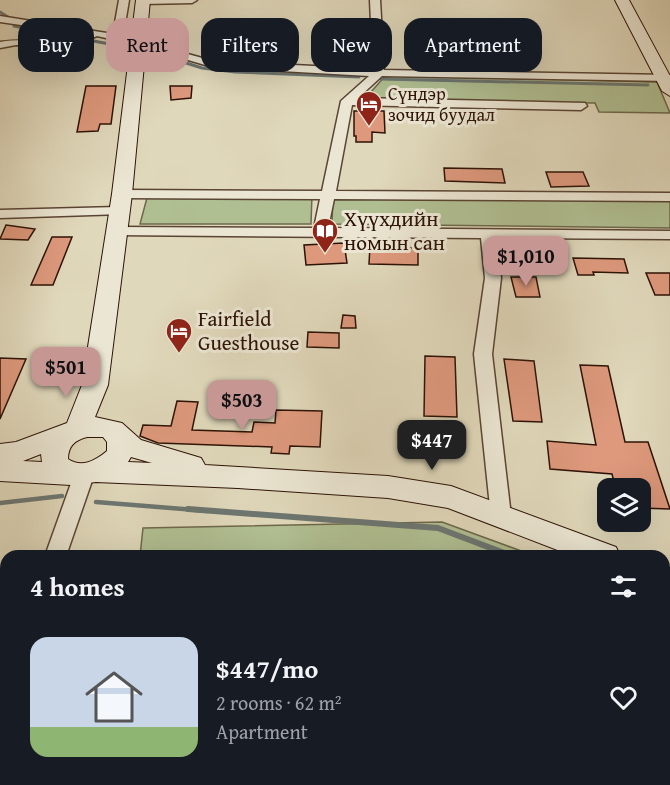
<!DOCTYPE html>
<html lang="en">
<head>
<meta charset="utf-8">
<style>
	body { margin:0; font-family:"Gentium Book Plus",serif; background:#20242c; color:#f1f3f6; height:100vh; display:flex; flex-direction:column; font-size:22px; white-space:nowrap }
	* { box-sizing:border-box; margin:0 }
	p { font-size:20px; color:#9ea1a6 }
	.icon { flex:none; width:33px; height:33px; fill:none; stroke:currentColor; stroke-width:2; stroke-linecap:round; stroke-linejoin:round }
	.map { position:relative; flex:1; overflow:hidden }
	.panel { position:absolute; left:0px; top:550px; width:670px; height:236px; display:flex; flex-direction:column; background:#171b24; border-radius:18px 18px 0 0; box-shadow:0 6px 24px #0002 }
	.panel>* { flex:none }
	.guide { position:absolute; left:18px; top:18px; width:634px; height:54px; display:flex; gap:12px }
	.tools { position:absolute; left:597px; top:478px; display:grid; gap:12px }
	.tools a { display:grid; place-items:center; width:54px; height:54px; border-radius:12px; background:#171b24; box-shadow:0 6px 24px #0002; font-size:30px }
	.price { position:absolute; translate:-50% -51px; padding:0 14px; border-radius:12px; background:#c59692; color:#111; font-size:20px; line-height:39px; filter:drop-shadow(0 2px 3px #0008) }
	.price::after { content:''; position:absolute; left:50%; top:36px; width:18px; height:14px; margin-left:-9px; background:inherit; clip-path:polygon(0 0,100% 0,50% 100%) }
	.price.active { background:#222; color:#fff }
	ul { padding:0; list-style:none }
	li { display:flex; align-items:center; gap:18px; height:150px; padding:0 30px }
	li+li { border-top:2px solid #363941 }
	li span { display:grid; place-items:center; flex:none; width:168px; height:120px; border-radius:18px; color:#555 }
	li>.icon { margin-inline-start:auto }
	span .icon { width:72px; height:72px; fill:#fffc; stroke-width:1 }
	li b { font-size:26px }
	h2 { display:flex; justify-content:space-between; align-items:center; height:72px; padding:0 30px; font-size:26px }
	.chip { padding:0 21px; border-radius:18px; background:#171b24; box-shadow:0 6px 24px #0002; font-size:21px; line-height:54px }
	.chip.active { background:#c59692; color:#111 }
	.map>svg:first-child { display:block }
	.green { fill:#b0bf92; stroke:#6e684c; stroke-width:1.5 }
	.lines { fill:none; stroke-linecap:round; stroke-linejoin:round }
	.stream-far2 { stroke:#6c7671; stroke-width:3 }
	.stream-far1 { stroke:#6c7671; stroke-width:4.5 }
	.stream { stroke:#6c7671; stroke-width:6 }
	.building { fill:#de997d; stroke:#2d1206; stroke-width:1.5 }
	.street-casing { stroke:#5a4433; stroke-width:3 }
	.secondary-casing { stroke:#2d1206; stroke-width:2 }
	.street { fill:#ebe6d3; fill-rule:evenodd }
	.secondary { fill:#ebe6d3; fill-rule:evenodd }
	.labels { text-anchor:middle; stroke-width:6; stroke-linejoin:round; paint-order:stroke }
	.far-poi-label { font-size:18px; fill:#2d1206; stroke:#ebe6d3; text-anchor:start }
	.poi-label { font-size:21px; fill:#2d1206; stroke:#ebe6d3; text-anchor:start }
</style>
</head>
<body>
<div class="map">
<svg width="670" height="785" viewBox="0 0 670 785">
	<rect width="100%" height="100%" fill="#e0d8bb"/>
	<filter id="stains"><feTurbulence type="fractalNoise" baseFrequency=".00333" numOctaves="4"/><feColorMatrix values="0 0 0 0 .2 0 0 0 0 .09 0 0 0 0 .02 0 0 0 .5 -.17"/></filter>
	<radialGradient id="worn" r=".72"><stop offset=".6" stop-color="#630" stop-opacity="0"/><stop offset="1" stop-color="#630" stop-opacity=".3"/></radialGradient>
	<!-- green -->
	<path class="green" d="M386,75L657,82L670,113L599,112L595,103L363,101Z
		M148,194L312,195L311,224H140Z
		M333,195L670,199V228L332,224Z
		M442,522L535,556H140L143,528Z
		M665,605L670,607V785H323L312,780H664Z"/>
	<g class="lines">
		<!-- stream-far2 -->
		<path class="stream-far2" d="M0,12L8,17
			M14,26L75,38
			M88,40L131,48
			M148,51L202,68L235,72L359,77
			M381,79L648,85"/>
		<!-- stream-far1 -->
		<path class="stream-far1" d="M96,502L208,511
			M0,503L62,496"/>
		<!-- stream -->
		<path class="stream" d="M188,509L438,528L512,556
			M664,615L670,617"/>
	</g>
	<!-- building -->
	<path class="building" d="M86,86H116L111,124H100L98,131L77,132Z
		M170,86H192L191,98L171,100Z
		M354,111H384L385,133L372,132V142H356V136H354Z
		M444,168L502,169L505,183L445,181Z
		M546,172H583L589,186L551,187Z
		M6,225L35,229L28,240L0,239Z
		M52,237H72L53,285H31Z
		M344,243L347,263L306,265L304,245Z
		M370,246L418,248V265L369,264Z
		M573,258L624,259L628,273L593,272L594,275H578Z
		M646,273H670V295H655Z
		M511,277H536L540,297H516Z
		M343,315L355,316L356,328H341Z
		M308,332L339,333V348L307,347Z
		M425,356L455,357L457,417L424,416Z
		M0,358L26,359L0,419Z
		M504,359L534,361L542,422L513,421Z
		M580,365L608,366L625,442H648L670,509L640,508V489H622L621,482H614L612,474L550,469L547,441L596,445Z
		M177,401L198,402L192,430L252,432L254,422L275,423L276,410L322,411L320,447L290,446L289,454L271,453L272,447L158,443L140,436L143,425L171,426Z"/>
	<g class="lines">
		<!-- street casing -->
		<g class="street-casing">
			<path id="street" d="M119,0H129L123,36L213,61L373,69L370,0H380L384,70L670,75V81L382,76L358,98L585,103L587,106L581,110L352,105L336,191L670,193V201L334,199L328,228L670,231V239L496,238L501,278L492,354L511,516L508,522L501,524L494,522L491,516L474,354L485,278L481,238L115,235L108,231L115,227L314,228L320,199L122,198L115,194L122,190L322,191L341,101L369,76L212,67L137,45L97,36L71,47L16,45L0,48V42C28,37 58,46 84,34L0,22V16L113,34Z
				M139,0H197L192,3L143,4Z
				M118,207L123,208L125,211L123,214L0,218V210Z
				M84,467L91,470L94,475L66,556H45L74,475L77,470Z
				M6,683V721L0,724V686Z"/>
		</g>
		<!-- secondary casing -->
		<g class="secondary-casing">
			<path id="secondary" d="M136,0H150L132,194L108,385L95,417L122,423L141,440L201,458L205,465L388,476L451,486L616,547L620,556H573L448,508L388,498L238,488L96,482L71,485L0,481V444L16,442L67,423L82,385L112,194ZM87,437H103L107,442V451C95,461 82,468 68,459C68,446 75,440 87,437ZM41,454L42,462L23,461ZM131,457L152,463L128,462Z
				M615,0H629L670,76V96L662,91Z
				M664,566L670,568V595L664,593Z"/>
		</g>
		<!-- street -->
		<use href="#street" class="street"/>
		<!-- secondary -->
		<use href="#secondary" class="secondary"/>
	</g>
	<!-- icons -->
	<defs>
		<g id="hotel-pin" transform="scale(1.35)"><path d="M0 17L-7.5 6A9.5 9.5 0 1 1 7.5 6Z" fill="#8f2418" stroke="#ebe6d3"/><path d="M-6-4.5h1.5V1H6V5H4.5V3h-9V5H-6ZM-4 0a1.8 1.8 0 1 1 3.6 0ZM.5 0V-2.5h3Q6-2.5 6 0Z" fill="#fff"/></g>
		<g id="library-pin" transform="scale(1.35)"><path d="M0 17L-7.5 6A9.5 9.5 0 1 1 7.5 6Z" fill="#8f2418" stroke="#ebe6d3"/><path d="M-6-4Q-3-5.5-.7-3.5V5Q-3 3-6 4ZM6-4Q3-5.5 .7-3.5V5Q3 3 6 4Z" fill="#fff"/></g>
	</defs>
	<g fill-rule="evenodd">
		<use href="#hotel-pin" x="369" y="104"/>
		<use href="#library-pin" x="325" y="231"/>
		<use href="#hotel-pin" x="179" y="331"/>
	</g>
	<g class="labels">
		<!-- far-poi labels -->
		<g class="far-poi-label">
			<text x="388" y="100">Сүндэр<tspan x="388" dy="21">зочид буудал</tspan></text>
		</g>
		<!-- poi labels -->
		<g class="poi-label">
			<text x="344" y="226">Хүүхдийн<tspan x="344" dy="24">номын сан</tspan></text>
			<text x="198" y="326">Fairfield<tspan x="198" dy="24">Guesthouse</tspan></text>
		</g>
	</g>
	<rect width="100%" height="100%" filter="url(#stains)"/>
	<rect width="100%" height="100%" fill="url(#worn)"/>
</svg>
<div class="tools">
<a><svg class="icon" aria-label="layers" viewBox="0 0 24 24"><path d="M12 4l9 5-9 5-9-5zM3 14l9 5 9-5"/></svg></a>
</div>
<b class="price" style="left:526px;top:287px">$1,010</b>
<b class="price" style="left:66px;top:398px">$501</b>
<b class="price" style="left:242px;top:431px">$503</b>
<b class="price active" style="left:432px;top:471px">$447</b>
<div class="guide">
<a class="chip">Buy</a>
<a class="chip active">Rent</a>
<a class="chip">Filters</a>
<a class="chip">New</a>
<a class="chip">Apartment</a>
</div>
<section class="panel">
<h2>4 homes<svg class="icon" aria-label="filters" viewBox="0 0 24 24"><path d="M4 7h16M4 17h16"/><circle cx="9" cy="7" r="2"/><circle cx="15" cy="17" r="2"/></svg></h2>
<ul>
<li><span style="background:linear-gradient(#c9d6e8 75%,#8fb573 0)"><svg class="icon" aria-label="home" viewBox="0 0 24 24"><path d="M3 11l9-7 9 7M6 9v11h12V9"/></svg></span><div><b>$447/mo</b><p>2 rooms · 62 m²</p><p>Apartment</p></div><svg class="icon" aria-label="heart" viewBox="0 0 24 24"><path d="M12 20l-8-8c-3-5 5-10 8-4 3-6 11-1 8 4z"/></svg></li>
</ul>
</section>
</div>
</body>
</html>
